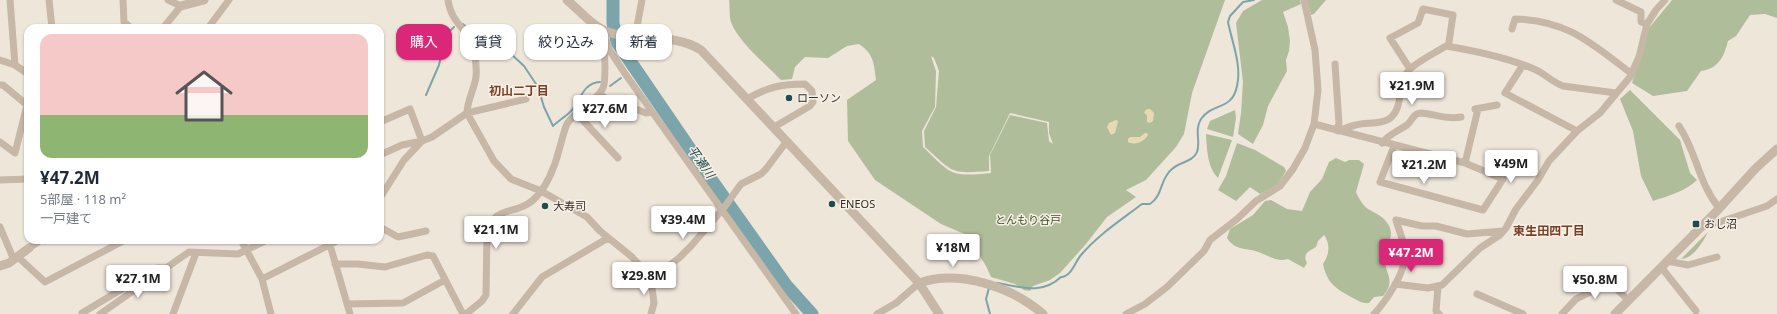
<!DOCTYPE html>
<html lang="ja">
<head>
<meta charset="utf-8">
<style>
	body { margin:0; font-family:"Noto Sans","Noto Sans JP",sans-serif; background:#f6f6f7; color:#1f2937; height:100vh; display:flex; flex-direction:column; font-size:15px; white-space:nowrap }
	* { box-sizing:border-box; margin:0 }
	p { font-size:13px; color:#747a83 }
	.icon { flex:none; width:22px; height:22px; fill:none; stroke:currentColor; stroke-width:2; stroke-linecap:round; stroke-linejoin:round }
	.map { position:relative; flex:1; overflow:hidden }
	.drawer { position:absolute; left:24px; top:24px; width:360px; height:220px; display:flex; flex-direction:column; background:#fff; border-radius:12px; box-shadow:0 1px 3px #0004 }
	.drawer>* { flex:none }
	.banner { position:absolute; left:396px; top:24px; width:380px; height:36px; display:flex; gap:8px }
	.price { position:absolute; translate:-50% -34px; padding:0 9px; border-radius:4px; background:#fff; color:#222; font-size:13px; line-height:26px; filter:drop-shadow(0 1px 2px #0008) }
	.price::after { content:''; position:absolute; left:50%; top:24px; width:12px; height:9px; margin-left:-6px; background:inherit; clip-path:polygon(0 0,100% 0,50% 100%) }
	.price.selected { background:#db2777; color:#fff }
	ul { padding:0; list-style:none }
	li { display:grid; align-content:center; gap:8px; height:212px; padding:0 16px }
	li span { display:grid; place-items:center; height:124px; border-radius:12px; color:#555 }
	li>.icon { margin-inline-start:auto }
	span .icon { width:72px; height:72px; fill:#fffc; stroke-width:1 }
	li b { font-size:17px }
	.pill { padding:0 14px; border-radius:12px; background:#fff; box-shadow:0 1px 3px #0004; font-size:14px; line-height:36px }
	.pill.selected { background:#db2777; color:#fff }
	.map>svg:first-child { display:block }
	.green { fill:#b0bd9b; fill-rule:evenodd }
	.sand { fill:#e9d9b2 }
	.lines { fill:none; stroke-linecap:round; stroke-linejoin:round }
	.stream { stroke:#7ba5aa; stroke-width:2 }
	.river { stroke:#7ba5aa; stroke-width:13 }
	.minor { stroke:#c6b7a7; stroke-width:7 }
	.tertiary { stroke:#c6b7a7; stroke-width:9 }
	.poi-dot { fill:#204b51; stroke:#f7f0e5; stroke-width:1.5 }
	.labels { text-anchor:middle; stroke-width:3; stroke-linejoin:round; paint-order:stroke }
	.poi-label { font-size:11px; fill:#332b27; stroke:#f7f0e5; text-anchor:start }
	.park-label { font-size:11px; fill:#414f2d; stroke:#f7f0e5 }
	.neighbourhood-label { font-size:12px; font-weight:bold; fill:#7c3f26; stroke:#f7f0e5 }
	.water-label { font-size:12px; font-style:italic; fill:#204b51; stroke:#f7f0e5 }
</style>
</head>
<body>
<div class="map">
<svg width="1777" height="314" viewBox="0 0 1777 314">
	<rect width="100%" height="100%" fill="#efe6da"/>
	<!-- green -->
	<path class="green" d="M729,0H1225L1192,93L1184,134L1176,147L1146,180L1126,190L1136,197L1107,217L1086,244L1060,273L1050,280L1033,286L1030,291L1024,290L1015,284L991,277L986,266L967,235L941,224L875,180L848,141L847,100L876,80C874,64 874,54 859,44L847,46L828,58L805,57L795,67L792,79L781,80C765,63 739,43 731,22C729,16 730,6 729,0ZM931,56L934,58L939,71L936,107L924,131L925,147C954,173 950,174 989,171V156L1010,113L1049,122V133L1053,144L1049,141L1047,123L1010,115L990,155L991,173C950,177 952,175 923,147L922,131L935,107L936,71Z
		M1262,0H1300L1301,4L1283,12L1288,27L1290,41L1289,51L1286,60L1287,71L1268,106L1263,125L1253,144L1238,134L1241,113L1243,82L1236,23L1243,11Z
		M1307,0H1326L1314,14L1311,15Z
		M1672,0H1777V18L1765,14L1750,15L1736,36L1728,41C1724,57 1718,69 1701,71L1687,91L1653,96L1632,83L1649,28Z
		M1630,90L1680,140L1690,173L1697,180C1686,191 1668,196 1653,201L1641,176L1633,131L1620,99Z
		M1235,110L1236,118L1233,137L1207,129L1210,121Z
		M1206,134L1232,140L1218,178C1207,167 1207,148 1206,134Z
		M1237,143L1255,150L1284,167L1286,171L1277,185L1260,194L1250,187L1236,201L1218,190L1226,176Z
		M1336,158L1345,162L1349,160H1359L1364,164L1356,192C1358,197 1363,206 1368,209C1375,213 1383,216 1388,224C1396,237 1385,246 1385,259C1384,273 1397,280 1383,296L1374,297L1369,303C1362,304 1357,300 1351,297C1335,288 1327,283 1323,264C1329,255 1331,245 1324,235L1318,241L1316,247C1309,251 1302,254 1307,263L1304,268L1288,259C1276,262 1271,257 1261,253C1248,247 1236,252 1227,238L1230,229L1253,215L1265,201L1271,200L1287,209L1302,211L1310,192L1322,179L1329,162Z
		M1708,232C1703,242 1694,258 1681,259Z"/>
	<!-- sand -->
	<path class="sand" d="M1147,109H1150L1154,113L1153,121L1150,123L1147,122V116L1144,112Z
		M1116,120L1118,121L1115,133L1111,135L1107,127L1109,123Z
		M1145,133H1147L1148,135C1145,141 1135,146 1128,142V139L1130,137H1140Z"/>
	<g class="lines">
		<!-- stream -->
		<path class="stream" d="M463,24L466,27L472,25L483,28L524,66L538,87L544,107L553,126C558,121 565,117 570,112C581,101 582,83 600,82
			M630,70L634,67
			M610,86L621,78
			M426,95L439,65L446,35L454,27
			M997,283C1021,287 1042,295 1061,277C1071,277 1075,262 1081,255C1098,235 1121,220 1142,204H1150C1163,196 1160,178 1172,169C1179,162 1193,162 1197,152C1201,142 1194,130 1201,119C1213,102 1232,111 1237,86C1242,66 1232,42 1228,22L1230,16L1243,2L1254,0
			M989,288L986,299L990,314"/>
		<!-- river -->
		<path class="river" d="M613,0V23L617,42L703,168L786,285L812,314"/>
		<!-- minor -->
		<path class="minor" d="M10,0L15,65
			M49,0L52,28
			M123,0L124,22L131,28
			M448,0C451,22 465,27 471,43C475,54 477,66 476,77C474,90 467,101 467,113L494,161L511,179L541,191L587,217L600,231L632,257L642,268L651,280L654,303L651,314
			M1616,0L1641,12V22L1647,24
			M163,28L181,6L168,0
			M208,28L229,0
			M1512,29L1515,19C1568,20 1592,44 1632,74
			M635,37L642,0
			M606,40L610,51L626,75L796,314
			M0,60L15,65L28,74
			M1335,64L1339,124L1336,130
			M1523,65L1505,93L1577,131
			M1410,69L1390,38L1418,23L1423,9L1453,15L1449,42
			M0,85H3L27,105L15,153L0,142
			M599,94L614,103L626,105L646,113L652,112
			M747,99C768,87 781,84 805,84L812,91L813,102L810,106L774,127
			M1475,109L1497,105
			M577,114L618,158
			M380,122L410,109L422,141L404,160L380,198
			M1314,124L1465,163L1503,179L1483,210L1380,182L1394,146
			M1679,126C1697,153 1698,182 1719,208
			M1338,131C1344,129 1350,126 1356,125C1366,122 1379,125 1389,119C1405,108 1396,82 1410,69C1420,60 1435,53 1446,46C1476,51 1506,57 1534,69C1544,73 1552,82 1563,86L1616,93
			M1382,143C1389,134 1398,131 1407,125C1412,121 1413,113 1421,113C1435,114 1446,120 1461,117
			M380,155L402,145L422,141L432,137L467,113L526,99
			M1465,163L1478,109
			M0,180L28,179
			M1717,223L1767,206L1777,199
			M0,227L14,260
			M380,227L398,237L426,231
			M241,240L262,279L271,314
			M330,245L350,314
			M29,248L41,240
			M18,257L45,282L125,240
			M1667,261L1688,265L1717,257
			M335,264H358L385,267L427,255L433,256L463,314
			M1661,267L1696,311
			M262,279L339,240
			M651,280L679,258L691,246L723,209L741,184L761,174L766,169L787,141
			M1395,284L1428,288L1442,285L1480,248L1500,235L1506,228L1516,209L1538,180L1549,161L1577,131L1600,113L1630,77L1639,57L1647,24L1656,10L1665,0
			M1438,287L1436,311L1439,314
			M1477,294L1523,314
			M347,304L403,303L445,280
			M82,313L157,268H166
			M100,314L189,252L238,254L267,240
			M173,314L196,253
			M466,314L482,301L486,295L487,234C494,204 514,216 532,201C546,189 555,167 559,150C562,141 563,133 567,124C576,109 596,103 603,88C607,80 604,47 604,36L602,30
			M513,314L542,277L608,238
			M877,314L896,303L919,283
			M1126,314L1145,304L1167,287L1204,251L1210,240L1237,219L1256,201L1280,186L1293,169L1305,148L1314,124L1318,90L1315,50L1304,0
			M1374,314C1386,301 1406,272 1405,254C1405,243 1399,231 1396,220L1422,226H1436L1467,234L1503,231
			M1562,314L1576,299L1610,282L1628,300"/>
		<!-- tertiary -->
		<path class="tertiary" d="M567,0C580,11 592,26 608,32C639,43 673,32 701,50L919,283L939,314
			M181,6L204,0
			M0,266L9,263L29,248
			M919,283C959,269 1012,287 1043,314
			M1615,314L1715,213L1756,168L1777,149"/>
	</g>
	<!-- markers -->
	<g class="poi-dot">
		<circle cx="789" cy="98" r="4"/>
		<circle cx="832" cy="204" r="4"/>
		<circle cx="545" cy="206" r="4"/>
		<rect x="1692" y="220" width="8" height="8" rx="2"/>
	</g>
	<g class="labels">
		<!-- poi labels -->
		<g class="poi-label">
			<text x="797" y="102">ローソン</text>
			<text x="840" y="208">ENEOS</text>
			<text x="553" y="210">大寿司</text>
			<text x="1704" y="228">おし沼</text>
		</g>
		<!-- park labels -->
		<g class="park-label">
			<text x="1028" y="224">とんもり谷戸</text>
		</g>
		<!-- neighbourhood labels -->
		<g class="neighbourhood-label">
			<text x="519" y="95">初山二丁目</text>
			<text x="1549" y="235">東生田四丁目</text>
		</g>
		<!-- water labels -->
		<g class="water-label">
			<text transform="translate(701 162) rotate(55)" y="4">平瀬川</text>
		</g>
	</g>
</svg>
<b class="price" style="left:1412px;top:106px">¥21.9M</b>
<b class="price" style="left:605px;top:129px">¥27.6M</b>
<b class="price" style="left:1511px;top:184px">¥49M</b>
<b class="price" style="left:1424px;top:185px">¥21.2M</b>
<b class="price" style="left:683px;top:240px">¥39.4M</b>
<b class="price" style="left:496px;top:250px">¥21.1M</b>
<b class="price" style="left:953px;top:268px">¥18M</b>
<b class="price selected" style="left:1411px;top:273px">¥47.2M</b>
<b class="price" style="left:644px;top:296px">¥29.8M</b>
<b class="price" style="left:138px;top:299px">¥27.1M</b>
<b class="price" style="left:1595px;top:300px">¥50.8M</b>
<div class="banner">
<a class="pill selected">購入</a>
<a class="pill">賃貸</a>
<a class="pill">絞り込み</a>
<a class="pill">新着</a>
</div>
<section class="drawer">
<ul>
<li><span style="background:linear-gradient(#f6c9c9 65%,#8fb573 0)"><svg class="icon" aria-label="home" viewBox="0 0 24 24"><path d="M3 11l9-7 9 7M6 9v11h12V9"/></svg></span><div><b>¥47.2M</b><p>5部屋 · 118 m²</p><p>一戸建て</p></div></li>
</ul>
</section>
</div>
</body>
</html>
